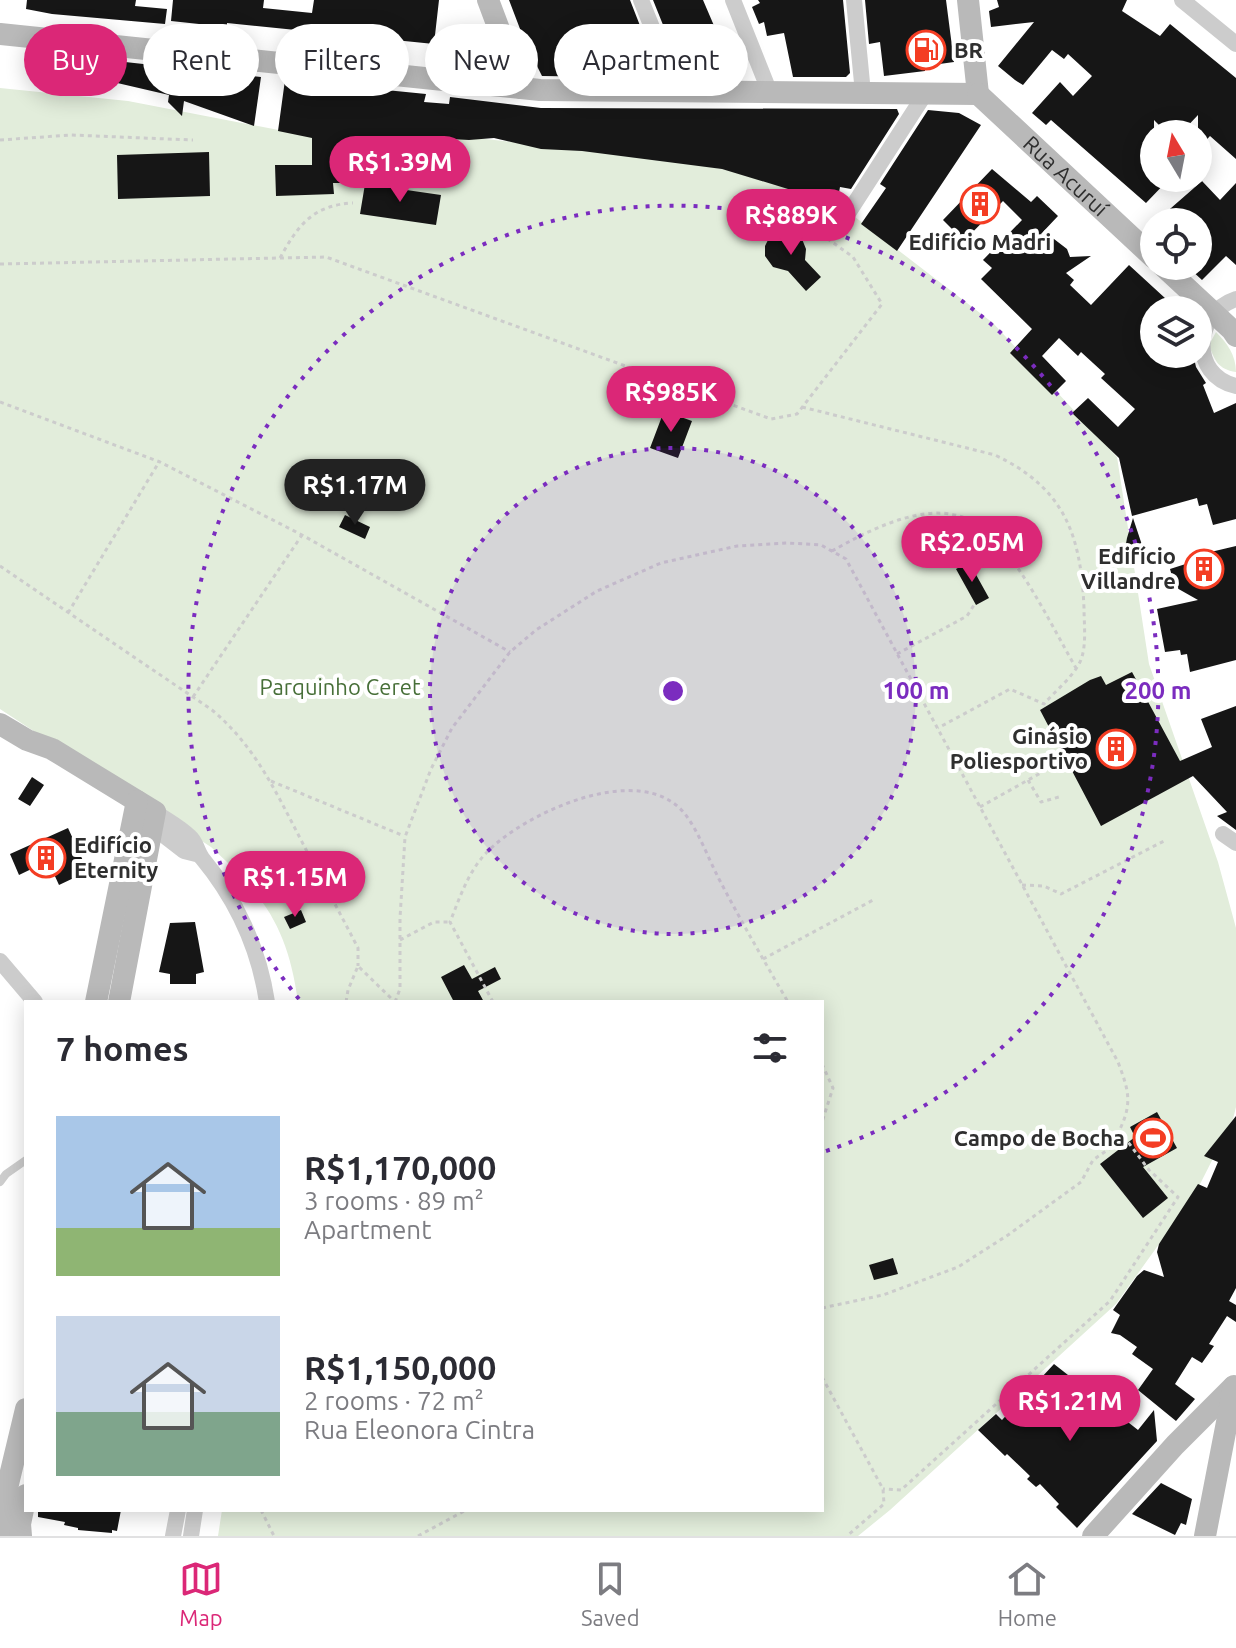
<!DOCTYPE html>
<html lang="en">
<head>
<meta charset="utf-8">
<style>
	body { margin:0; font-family:Ubuntu,sans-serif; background:#f2f2f3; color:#2b2b33; height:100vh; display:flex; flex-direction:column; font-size:30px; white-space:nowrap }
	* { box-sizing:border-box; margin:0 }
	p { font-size:26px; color:#7c7c81 }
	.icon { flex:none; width:44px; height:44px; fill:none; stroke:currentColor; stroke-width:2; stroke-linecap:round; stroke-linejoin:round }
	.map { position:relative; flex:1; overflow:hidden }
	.details { position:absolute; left:24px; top:1000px; width:800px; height:512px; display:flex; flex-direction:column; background:#fff; border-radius:0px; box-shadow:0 4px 20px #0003 }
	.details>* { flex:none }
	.top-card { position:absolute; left:24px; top:24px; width:800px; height:72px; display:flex; gap:16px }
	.needle { width:52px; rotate:350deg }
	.fabs { position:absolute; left:1140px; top:120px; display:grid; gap:16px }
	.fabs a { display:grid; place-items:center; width:72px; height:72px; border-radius:50%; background:#fff; box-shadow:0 4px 20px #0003; font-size:40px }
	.price { position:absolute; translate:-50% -68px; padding:0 18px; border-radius:28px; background:#db2777; color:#fff; font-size:26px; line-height:52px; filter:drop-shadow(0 2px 4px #0008) }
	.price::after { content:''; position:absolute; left:50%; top:48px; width:24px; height:18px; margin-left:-12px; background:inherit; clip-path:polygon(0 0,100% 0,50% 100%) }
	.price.current { background:#222; color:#fff }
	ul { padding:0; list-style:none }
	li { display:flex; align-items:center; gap:24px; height:200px; padding:0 32px }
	li span { display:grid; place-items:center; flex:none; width:224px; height:160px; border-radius:0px; color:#555 }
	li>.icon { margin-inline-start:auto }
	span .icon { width:96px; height:96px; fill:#fffc; stroke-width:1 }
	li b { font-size:34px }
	h2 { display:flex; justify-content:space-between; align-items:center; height:96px; padding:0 32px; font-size:34px }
	.tag { padding:0 28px; border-radius:36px; background:#fff; box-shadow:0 4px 20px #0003; font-size:28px; line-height:72px }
	.tag.current { background:#db2777; color:#fff }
	.dock { display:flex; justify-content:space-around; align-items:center; height:112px; border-top:2px solid #e1e1e2; background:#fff; font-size:22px; color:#7c7c81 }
	.dock a { display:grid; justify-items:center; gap:4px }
	.dock .current { color:#db2777 }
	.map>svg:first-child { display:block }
	.green { fill:#e2eddb }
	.building { fill:#161616 }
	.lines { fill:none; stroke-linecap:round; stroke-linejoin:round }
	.path { stroke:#ccc; stroke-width:3; stroke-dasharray:4 4; stroke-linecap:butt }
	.lane { stroke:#ccc; stroke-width:8 }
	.street { stroke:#ccc; stroke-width:16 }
	.secondary { stroke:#b9b9b9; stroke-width:22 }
	.ring { fill:none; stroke:#7b2cbf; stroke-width:4; stroke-dasharray:4 8 }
	.labels { text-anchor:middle; stroke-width:8; stroke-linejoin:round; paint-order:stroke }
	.poi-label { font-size:22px; font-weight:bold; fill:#2f2f2f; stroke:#fff; text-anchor:end }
	.street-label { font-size:22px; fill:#2f2f2f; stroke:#fff }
	.park-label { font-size:22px; fill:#476f38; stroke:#fff }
	.centre { fill:#7b2cbf; stroke:#fff; stroke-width:4 }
	.ring-label { font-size:24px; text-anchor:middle; font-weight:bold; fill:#7b2cbf; stroke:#fff; stroke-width:8; stroke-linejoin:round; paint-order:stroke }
</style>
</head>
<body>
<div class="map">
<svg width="1236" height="1536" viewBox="0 0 1236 1536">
	<rect width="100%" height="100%" fill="#fff"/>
	<!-- green -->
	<path class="green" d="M0,88L128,101L320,138H477L674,160L769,178L855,217L993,323L1117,457L1149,664L1218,862L1236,928V1107L1233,1119L1195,1194L1116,1304L890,1510L858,1536H218L222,1510H822V1002H298C288,929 265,896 211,847L0,709Z
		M1216,332C1227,343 1236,355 1236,372C1218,369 1215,361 1209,345Z"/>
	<!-- building -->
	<path class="building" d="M27,0H136L135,6L167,9L165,24L52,14L26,9Z
		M173,0H264L263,8L312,13L314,0H439L434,44L227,23V27L171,21Z
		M509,0H630L660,77H638L636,72L612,77L542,76L525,42Z
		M653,0H703L721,42L728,39L740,70L739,77H684Z
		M758,0H843L850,73L846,77H793L784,33L767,36L764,22L759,24L752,7L760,3Z
		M865,0H946L954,62L925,66V71L884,76L880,42L869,44Z
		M997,0H1127L1122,11L1160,36L1170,24L1236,78V159L1210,136L1198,149V115L1180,134H1168L1154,120V178H1170L1146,203L1051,120L1046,125L1032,113L1060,82L1073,96L1092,76L1068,54L1064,59L1052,50L1023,85L1015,80L998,66L1034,22L991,27L989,11L999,7Z
		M44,53L261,77L254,126L184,101L182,116L168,102L169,95L113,82L39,72Z
		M285,80L426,94L424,102L449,104L450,97L541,108L897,109L899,114L851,189L840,187L836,208L788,189L722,169L582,151L541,149L494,138L469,140L396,136L359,137L360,183H333L334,194L276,196L275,165H312V138L278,131Z
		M928,110L959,113L981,125L897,251L861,224L886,188L880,184Z
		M209,152L210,196L118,199L117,155Z
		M992,169L1031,202L1037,196L1058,216L1041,234L1054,239L1067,249L1070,257L1091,256L1066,273L1074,280L1070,285L1091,305L1129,265L1178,310H1154V354H1193L1196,367L1206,383L1203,385L1214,413L1236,403V519L1213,525L1207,504L1199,506L1197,498L1132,516L1119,458L1072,413L1088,398L1118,427L1135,409L1101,378L1105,374L1081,352L1078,356L1059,338L1042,356L1066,381L1052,395L1010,353L1032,329L981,279L992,268L983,260L1022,220L1003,201L964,241L943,220Z
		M1202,181L1220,200L1236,183V265L1226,256L1202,280L1190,269L1198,266V222H1155Z
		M365,184L441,195L436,225L360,214Z
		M789,230L802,239L806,249L805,260L821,277L806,291L788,271L773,267L765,256V246L769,238L778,231Z
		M664,411L692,421L678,458L650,448Z
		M345,515L370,527L365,539L339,527Z
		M1133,518L1142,545L1125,549L1127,538Z
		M1236,546V660L1190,672L1187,654L1181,655L1180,650L1165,652L1157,609L1198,600L1175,587L1170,569L1195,561L1198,555Z
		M969,562L989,598L976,605L956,569Z
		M1132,672L1180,761L1212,747L1201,719L1236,706V830L1217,816L1227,812L1193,776L1101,826L1040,710L1090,680L1101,676L1106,685Z
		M32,777L44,785L30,806L18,799Z
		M68,828L85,865L78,876L59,885L48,861L19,875L10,854Z
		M301,910L306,922L290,929L284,917Z
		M195,922L204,972L196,974V984H170V974L159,972L170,923Z
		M464,965L472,979L495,967L501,979L478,991L484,1002H454L441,977Z
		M1157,1112L1177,1148L1143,1167L1168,1198L1143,1218L1100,1164L1135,1137L1130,1127Z
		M1236,1116V1288L1229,1301L1236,1305V1322L1227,1316L1209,1344L1214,1346L1202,1363L1192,1357L1175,1384L1195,1399L1176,1421L1138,1390L1153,1369L1132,1354L1137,1347L1120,1335L1111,1333L1120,1315L1113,1310L1137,1276L1144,1270L1164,1277L1157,1252L1159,1244L1198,1184L1207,1188L1218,1162L1204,1156Z
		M893,1258L898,1274L874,1280L869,1265Z
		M1054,1364L1138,1430L1154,1410L1157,1441L1077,1528L1056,1507L1059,1504L1040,1484L1036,1487L1027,1479L1030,1476L1007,1454L1005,1456L978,1430L996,1414L1002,1420Z
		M1161,1483L1192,1499L1186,1525L1181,1523L1175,1535L1132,1514Z
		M38,1510H121L117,1531L112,1530V1533L78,1530V1528L64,1525L65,1522L38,1517Z"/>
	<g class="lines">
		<!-- path -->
		<path class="path" d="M0,140L71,135L193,140
			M280,258C298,225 313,205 353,203
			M0,264L326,257L771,419L797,414L882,304L853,257L825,237
			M0,402L160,462L302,535L510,652
			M802,407L995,455C1064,488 1081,534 1084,608C1084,625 1087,647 1080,662C1072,678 1055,691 1044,704L1010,689L938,728
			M832,551C866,532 918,504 959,516C967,518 980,524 986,530C1023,565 1050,623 1076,668
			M0,566L212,710C254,745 275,790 300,838C319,875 339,911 358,948V966
			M68,613L159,462
			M897,654L967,616L974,605
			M193,697L302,535
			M1028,780L1041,802L1059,797
			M271,781L404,836
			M980,807L1053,766
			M1022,885L1044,886L1061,894L1164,841
			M400,940L434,922H450
			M763,959L875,899
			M346,1002L348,990L358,966L395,1002
			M395,1002L400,989V918L405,837L431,769L452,728L510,652L536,630L597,591L661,563L737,546L788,543L821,545L846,559L1118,1062C1129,1091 1133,1104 1118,1133L1125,1138L1149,1170L1178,1197L1110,1301L901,1490L883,1489
			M493,1002L450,922C460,897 468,872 487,852C525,813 641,759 685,814C699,832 708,858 719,879C741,921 764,961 788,1002
			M822,1064L833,1088L822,1122
			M822,1308L883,1295L958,1267L1008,1235L1081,1182L1093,1160L1125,1138
			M822,1377L883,1489L884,1504L847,1536
			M261,1510L274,1536
			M418,1536L466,1510"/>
		<!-- lane -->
		<path class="lane" d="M0,1182L6,1174L26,1160"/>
		<!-- street -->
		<path class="street" d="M641,0L678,92
			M733,0L770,93
			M854,0L863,93
			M1182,0L1236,44
			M847,215L925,94
			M1236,299C1194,313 1189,375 1236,386
			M155,812C166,820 180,827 190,837C196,842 197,851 202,858C236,899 259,949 267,1002
			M153,827L184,851L200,855
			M1223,834L1236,843
			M0,961L35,1002
			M173,1536L178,1510
			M191,1536L195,1510"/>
		<!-- secondary -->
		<g class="secondary">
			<path d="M488,0L521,88"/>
			<path d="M968,0L978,94"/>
			<path d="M0,34L540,90L978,94"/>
			<path id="s1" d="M978,94L1154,258"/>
			<path d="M1163,266L1232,330L1236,336"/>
			<path d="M0,724L27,740L52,749L155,812L119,1002"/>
			<path d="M96,1002L137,801"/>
			<path d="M2,1536V1509L26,1409"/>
			<path d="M21,1536L20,1524L26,1495"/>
			<path d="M1093,1536L1175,1445L1233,1387"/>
			<path d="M1205,1536L1234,1386"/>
		</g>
	</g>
	<!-- distance rings -->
	<circle cx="673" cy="691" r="243" fill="#7b2cbf" fill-opacity=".12"/>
	<g class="ring">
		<circle cx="673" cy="691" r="243"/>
		<path d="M299 999A485 485 0 1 1 823 1152"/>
	</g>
	<!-- icons -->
	<defs>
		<g id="fuel-ring" transform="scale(2)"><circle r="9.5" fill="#fff" stroke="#f43d23" stroke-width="1.5"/><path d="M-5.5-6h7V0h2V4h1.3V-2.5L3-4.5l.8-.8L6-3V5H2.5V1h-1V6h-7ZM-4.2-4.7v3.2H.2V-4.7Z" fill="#f43d23"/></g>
		<g id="building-ring" transform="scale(2)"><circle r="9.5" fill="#fff" stroke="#f43d23" stroke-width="1.5"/><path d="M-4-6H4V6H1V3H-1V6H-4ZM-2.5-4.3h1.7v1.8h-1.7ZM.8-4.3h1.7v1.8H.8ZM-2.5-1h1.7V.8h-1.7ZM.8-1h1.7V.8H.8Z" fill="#f43d23"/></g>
		<g id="stadium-ring" transform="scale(2)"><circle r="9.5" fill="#fff" stroke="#f43d23" stroke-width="1.5"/><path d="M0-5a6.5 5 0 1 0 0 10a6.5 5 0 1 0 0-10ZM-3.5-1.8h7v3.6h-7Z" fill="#f43d23"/></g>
	</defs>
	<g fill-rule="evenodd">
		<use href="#fuel-ring" x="926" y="50"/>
		<use href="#building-ring" x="980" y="204"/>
		<use href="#building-ring" x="1204" y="569"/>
		<use href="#building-ring" x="1116" y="749"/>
		<use href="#building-ring" x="46" y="858"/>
		<use href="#stadium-ring" x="1153" y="1138"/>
	</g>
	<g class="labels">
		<!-- poi labels -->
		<g class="poi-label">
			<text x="954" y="58" text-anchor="start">BR</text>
			<text x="980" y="250" text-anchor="middle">Edifício Madri</text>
			<text x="1176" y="564">Edifício<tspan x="1176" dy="25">Villandre</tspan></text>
			<text x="1088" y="744">Ginásio<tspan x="1088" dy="25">Poliesportivo</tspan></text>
			<text x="74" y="853" text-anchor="start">Edifício<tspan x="74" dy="25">Eternity</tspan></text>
			<text x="1125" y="1146">Campo de Bocha</text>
		</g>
		<!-- street labels -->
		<g class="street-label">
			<text dy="8" stroke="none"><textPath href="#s1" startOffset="120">Rua Acuruí</textPath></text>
		</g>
		<!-- park labels -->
		<g class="park-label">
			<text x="340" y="695">Parquinho Ceret</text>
		</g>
	</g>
	<circle cx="673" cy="691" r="12" class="centre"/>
	<g class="ring-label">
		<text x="916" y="699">100 m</text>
		<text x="1158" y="699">200 m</text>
	</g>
</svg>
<div class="fabs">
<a><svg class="needle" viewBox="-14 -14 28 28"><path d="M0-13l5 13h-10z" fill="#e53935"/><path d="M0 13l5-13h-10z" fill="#7c7c81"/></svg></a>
<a><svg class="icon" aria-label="locate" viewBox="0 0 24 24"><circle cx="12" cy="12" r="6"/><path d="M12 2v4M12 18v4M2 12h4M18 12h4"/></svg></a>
<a><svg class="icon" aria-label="layers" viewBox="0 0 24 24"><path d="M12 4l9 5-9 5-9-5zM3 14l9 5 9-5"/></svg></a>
</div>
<b class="price" style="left:400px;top:204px">R$1.39M</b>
<b class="price" style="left:791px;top:257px">R$889K</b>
<b class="price" style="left:671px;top:434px">R$985K</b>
<b class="price current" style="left:355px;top:527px">R$1.17M</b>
<b class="price" style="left:972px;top:584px">R$2.05M</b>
<b class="price" style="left:295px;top:919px">R$1.15M</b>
<b class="price" style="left:1070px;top:1443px">R$1.21M</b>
<div class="top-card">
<a class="tag current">Buy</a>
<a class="tag">Rent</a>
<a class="tag">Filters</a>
<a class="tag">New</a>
<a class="tag">Apartment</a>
</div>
<section class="details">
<h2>7 homes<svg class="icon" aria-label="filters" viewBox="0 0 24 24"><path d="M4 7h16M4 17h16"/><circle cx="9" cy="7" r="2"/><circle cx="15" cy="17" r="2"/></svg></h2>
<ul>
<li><span style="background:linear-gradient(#a9c7e8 70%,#8fb573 0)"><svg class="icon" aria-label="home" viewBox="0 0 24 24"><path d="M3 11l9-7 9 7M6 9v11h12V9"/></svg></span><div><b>R$1,170,000</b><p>3 rooms · 89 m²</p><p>Apartment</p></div></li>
<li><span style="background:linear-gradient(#c9d6e8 60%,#7fa58c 0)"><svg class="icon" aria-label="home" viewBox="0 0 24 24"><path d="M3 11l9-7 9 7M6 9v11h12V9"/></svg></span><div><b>R$1,150,000</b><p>2 rooms · 72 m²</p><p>Rua Eleonora Cintra</p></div></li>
</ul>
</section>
</div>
<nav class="dock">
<a class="current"><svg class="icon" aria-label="map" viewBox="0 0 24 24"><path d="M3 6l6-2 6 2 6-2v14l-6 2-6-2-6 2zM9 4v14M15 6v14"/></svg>Map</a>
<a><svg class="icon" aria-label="saved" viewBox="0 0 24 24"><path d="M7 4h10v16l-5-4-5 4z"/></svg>Saved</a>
<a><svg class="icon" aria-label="home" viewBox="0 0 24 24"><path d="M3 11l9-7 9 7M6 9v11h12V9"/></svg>Home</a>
</nav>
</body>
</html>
